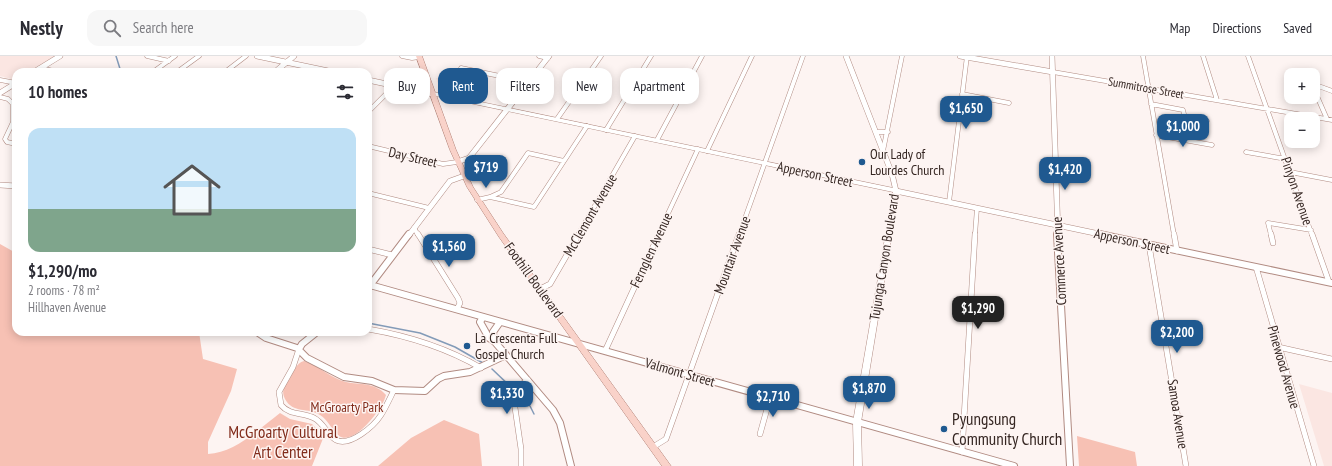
<!DOCTYPE html>
<html lang="en">
<head>
<meta charset="utf-8">
<style>
	body { margin:0; font-family:"PT Sans Narrow",sans-serif; background:#f7f7f7; color:#2b2b33; height:100vh; display:flex; flex-direction:column; font-size:15px; white-space:nowrap }
	* { box-sizing:border-box; margin:0 }
	p { font-size:13px; color:#7c7c81 }
	.icon { flex:none; width:22px; height:22px; fill:none; stroke:currentColor; stroke-width:2; stroke-linecap:round; stroke-linejoin:round }
	.map { position:relative; flex:1; overflow:hidden }
	.side { position:absolute; left:12px; top:12px; width:360px; height:268px; display:flex; flex-direction:column; background:#fff; border-radius:12px; box-shadow:0 2px 10px #0003 }
	.side>* { flex:none }
	.guide { position:absolute; left:384px; top:12px; width:380px; height:36px; display:flex; gap:8px }
	.fabs { position:absolute; left:1284px; top:12px; display:grid; gap:8px }
	.fabs a { display:grid; place-items:center; width:36px; height:36px; border-radius:8px; background:#fff; box-shadow:0 2px 10px #0003; font-size:20px }
	.price { position:absolute; translate:-50% -34px; padding:0 9px; border-radius:8px; background:#1f5990; color:#fff; font-size:13px; line-height:26px; filter:drop-shadow(0 1px 2px #0008) }
	.price::after { content:''; position:absolute; left:50%; top:24px; width:12px; height:9px; margin-left:-6px; background:inherit; clip-path:polygon(0 0,100% 0,50% 100%) }
	.price.current { background:#222; color:#fff }
	ul { padding:0; list-style:none }
	li { display:grid; align-content:center; gap:8px; height:212px; padding:0 16px }
	li span { display:grid; place-items:center; height:124px; border-radius:12px; color:#555 }
	li>.icon { margin-inline-start:auto }
	span .icon { width:72px; height:72px; fill:#fffc; stroke-width:1 }
	li b { font-size:17px }
	h2 { display:flex; justify-content:space-between; align-items:center; height:48px; padding:0 16px; font-size:17px }
	.tag { padding:0 14px; border-radius:12px; background:#fff; box-shadow:0 2px 10px #0003; font-size:14px; line-height:36px }
	.tag.current { background:#1f5990; color:#fff }
	header { display:flex; align-items:center; gap:24px; box-sizing:border-box; height:56px; padding:0 20px; background:#fff; border-bottom:1px solid #e1e1e2 }
	header strong { font-size:19px }
	nav { display:flex; gap:22px; margin-inline-start:auto; font-size:14px }
	.search { width:280px; height:36px; background:#f7f7f7; display:flex; align-items:center; gap:10px; box-sizing:border-box; padding:0 14px; border-radius:12px; color:#7c7c81; font-size:15px }
	.map>svg:first-child { display:block }
	.built { fill:#fbe6e2 }
	.green { fill:#f7c1b4 }
	.lines { fill:none; stroke-linecap:round; stroke-linejoin:round }
	.stream { stroke:#839bb8; stroke-width:1.5 }
	.minor-far1-casing { stroke:#b18b82; stroke-width:5 }
	.minor-casing { stroke:#b18b82; stroke-width:6 }
	.tertiary-far1-casing { stroke:#b18b82; stroke-width:6 }
	.tertiary-casing { stroke:#b18b82; stroke-width:8 }
	.secondary-casing { stroke:#b18b82; stroke-width:1 }
	.primary-casing { stroke:#b28277; stroke-width:1 }
	.minor-far1 { stroke:#fff; stroke-width:4 }
	.minor { stroke:#fff; stroke-width:5 }
	.tertiary-far1 { stroke:#fff; stroke-width:5 }
	.tertiary { stroke:#fff; stroke-width:6 }
	.secondary { fill:#fff; fill-rule:evenodd }
	.primary { fill:#f9d2c9; fill-rule:evenodd }
	.poi-dot { fill:#1f5990; stroke:#fdf4f2; stroke-width:1.5 }
	.labels { text-anchor:middle; stroke-width:3; stroke-linejoin:round; paint-order:stroke }
	.far-street-label { font-size:12px; fill:#352622; stroke:#fdf4f2 }
	.poi-label { font-size:14px; fill:#352622; stroke:#fdf4f2; text-anchor:start }
	.street-label { font-size:14px; fill:#352622; stroke:#fdf4f2 }
	.park-label { font-size:14px; fill:#812b1a; stroke:#fdf4f2 }
	.near-poi-label { font-size:17px; fill:#352622; stroke:#fdf4f2; text-anchor:start }
	.near-park-label { font-size:17px; fill:#812b1a; stroke:#fdf4f2 }
</style>
</head>
<body>
<header>
<strong>Nestly</strong>
<div class="search"><svg class="icon" aria-label="search" viewBox="0 0 24 24"><circle cx="10" cy="10" r="6"/><path d="M15 15l6 6"/></svg>Search here</div>
<nav><a>Map</a><a>Directions</a><a>Saved</a></nav>
</header>
<div class="map">
<svg width="1332" height="410" viewBox="0 0 1332 410">
	<rect width="100%" height="100%" fill="#fdf4f2"/>
	<!-- built -->
	<path class="built" d="M0,0H56L30,16H16L15,24L0,20Z
		M436,22L458,24L465,25L453,38L441,35Z
		M1299,328L1332,337V410H1324Z"/>
	<!-- green -->
	<path class="green" d="M0,188L16,197V276H199L203,303L237,313L231,335L208,386V398C235,397 259,373 280,357L290,363L312,368L324,380L312,410H0Z
		M304,305C319,310 331,322 346,326C360,329 375,326 386,339L385,342C381,354 354,390 339,380C332,374 328,364 320,359C308,351 293,358 285,343C281,335 284,330 289,324C293,317 296,307 304,305Z
		M444,364L479,378L482,410H378L411,382Z
		M1077,380L1135,396L1137,410H1079Z"/>
	<g class="lines">
		<!-- stream -->
		<path class="stream" d="M116,0L121,16
			M368,267L420,277L455,291L483,307
			M492,313L512,332
			M517,337L530,350L534,358"/>
		<!-- minor-far1 casing -->
		<g class="minor-far1-casing">
			<path id="minor-far1" d="M147,0L169,5
				M402,0L412,2L419,1
				M539,0L548,2
				M1143,0L1174,179
				M1203,0L1217,44
				M1248,0L1312,179
				M40,12L58,16
				M461,12L529,26
				M153,16L175,0
				M177,16L199,0
				M225,16L246,0
				M1053,16L1332,64
				M0,24L16,27
				M1313,28L1332,35
				M1313,31L1327,63
				M962,38L1009,47
				M0,41L8,43L13,48V66L5,83L7,86L16,88
				M1151,48L1183,54L1186,66
				M368,56L395,29
				M1185,61L1207,65
				M557,63L601,0
				M606,74L651,0
				M876,76H888
				M1156,79L1212,89
				M657,84L702,0
				M368,90L443,108L457,106
				M707,95L752,0
				M883,95L902,0
				M1246,96L1286,103
				M1290,116L1332,124
				M368,137L429,152
				M490,141L501,136L528,97L564,105
				M477,144L490,141L534,151L587,70
				M949,146L967,0
				M414,172L418,179
				M578,179L635,80
				M658,179L698,93
				M739,179L803,0
				M975,179L977,152
				M1271,179L1268,167L1311,174"/>
		</g>
		<!-- minor casing -->
		<g class="minor-casing">
			<path id="minor" d="M418,178L458,242L460,247L457,253
				M1174,178L1177,195
				M1271,178L1273,187
				M1312,178L1329,226
				M1149,189L1186,410
				M368,193L392,199
				M1256,211L1314,410
				M540,233L550,228L579,178
				M368,273C409,280 445,291 481,312
				M1278,291L1332,303
				M299,293L293,311L279,336L281,349C290,360 303,356 314,362C324,367 327,379 336,384C350,391 374,370 381,359C386,351 390,342 394,334
				M605,295L659,178
				M760,378L770,342
				M653,391L666,383L739,178
				M962,396L975,178
				M521,410V393L513,338L516,332L528,324"/>
		</g>
		<!-- tertiary-far1 casing -->
		<g class="tertiary-far1-casing">
			<path id="tertiary-far1" d="M257,0L333,16
				M846,0L892,118L896,135L1104,179
				M960,0L1053,16
				M1052,0L1058,179
				M34,16L60,0
				M275,16L294,0
				M368,24L433,38
				M0,37L16,27
				M457,106L469,102L549,0
				M0,129L16,130
				M409,179L450,125L464,120"/>
		</g>
		<!-- tertiary casing -->
		<g class="tertiary-casing">
			<path id="tertiary" d="M1057,178L1070,410
				M1099,178L1332,227
				M370,229L1014,410
				M368,232L409,178
				M483,261L480,266L489,282L494,285L553,354L560,367L571,410
				M257,276L266,282L297,292L307,302L344,321L372,325L394,334L425,335L438,323L444,320L470,316L506,299
				M494,285L493,276L500,266
				M299,293L302,288L317,276"/>
		</g>
		<!-- secondary casing -->
		<g class="secondary-casing">
			<path id="secondary" d="M433,36L898,133L899,135L861,366L862,410H854L853,366L893,136L431,39L430,38Z"/>
		</g>
		<!-- primary casing -->
		<g class="primary-casing">
			<path id="primary" d="M416,0H422L456,94L473,131L503,177L671,410H662L499,181L467,131L450,94Z"/>
		</g>
		<!-- minor-far1 -->
		<use href="#minor-far1" class="minor-far1"/>
		<!-- minor -->
		<use href="#minor" class="minor"/>
		<!-- tertiary-far1 -->
		<use href="#tertiary-far1" class="tertiary-far1"/>
		<!-- tertiary -->
		<use href="#tertiary" class="tertiary"/>
		<!-- secondary -->
		<use href="#secondary" class="secondary"/>
		<!-- primary -->
		<use href="#primary" class="primary"/>
	</g>
	<!-- markers -->
	<g class="poi-dot">
		<circle cx="862" cy="106" r="4"/>
		<circle cx="467" cy="290" r="4"/>
		<circle cx="944" cy="373" r="4"/>
	</g>
	<g class="labels">
		<!-- far-street labels -->
		<g class="far-street-label">
			<text transform="translate(1146 32) rotate(10)" y="4">Summitrose Street</text>
		</g>
		<!-- poi labels -->
		<g class="poi-label">
			<text x="870" y="103">Our Lady of<tspan x="870" dy="16">Lourdes Church</tspan></text>
			<text x="475" y="287">La Crescenta Full<tspan x="475" dy="16">Gospel Church</tspan></text>
		</g>
		<!-- street labels -->
		<g class="street-label">
			<text transform="translate(413 101) rotate(13)" y="5">Day Street</text>
			<text transform="translate(815 118) rotate(12)" y="5">Apperson Street</text>
			<text transform="translate(1297 135) rotate(71)" y="5">Pinyon Avenue</text>
			<text transform="translate(590 159) rotate(-60)" y="5">McClemont Avenue</text>
			<text transform="translate(1132 185) rotate(12)" y="5">Apperson Street</text>
			<text transform="translate(651 194) rotate(-65)" y="5">Fernglen Avenue</text>
			<text transform="translate(732 199) rotate(-70)" y="5">Mountair Avenue</text>
			<text transform="translate(884 201) rotate(-81)" y="5">Tujunga Canyon Boulevard</text>
			<text transform="translate(1059 205) rotate(-93)" y="5">Commerce Avenue</text>
			<text transform="translate(534 224) rotate(54)" y="5">Foothill Boulevard</text>
			<text transform="translate(1284 311) rotate(74)" y="5">Pinewood Avenue</text>
			<text transform="translate(680 316) rotate(16)" y="5">Valmont Street</text>
			<text transform="translate(1178 358) rotate(81)" y="5">Samoa Avenue</text>
		</g>
		<!-- park labels -->
		<g class="park-label">
			<text x="347" y="356">McGroarty Park</text>
		</g>
		<!-- near-poi labels -->
		<g class="near-poi-label">
			<text x="952" y="369">Pyungsung<tspan x="952" dy="20">Community Church</tspan></text>
		</g>
		<!-- near-park labels -->
		<g class="near-park-label">
			<text x="283" y="382">McGroarty Cultural<tspan x="283" dy="20">Art Center</tspan></text>
		</g>
	</g>
</svg>
<div class="fabs">
<a>+</a>
<a>−</a>
</div>
<b class="price" style="left:966px;top:74px">$1,650</b>
<b class="price" style="left:1183px;top:92px">$1,000</b>
<b class="price" style="left:486px;top:133px">$719</b>
<b class="price" style="left:1065px;top:135px">$1,420</b>
<b class="price" style="left:449px;top:212px">$1,560</b>
<b class="price current" style="left:978px;top:274px">$1,290</b>
<b class="price" style="left:1177px;top:298px">$2,200</b>
<b class="price" style="left:869px;top:354px">$1,870</b>
<b class="price" style="left:507px;top:359px">$1,330</b>
<b class="price" style="left:773px;top:362px">$2,710</b>
<div class="guide">
<a class="tag">Buy</a>
<a class="tag current">Rent</a>
<a class="tag">Filters</a>
<a class="tag">New</a>
<a class="tag">Apartment</a>
</div>
<section class="side">
<h2>10 homes<svg class="icon" aria-label="filters" viewBox="0 0 24 24"><path d="M4 7h16M4 17h16"/><circle cx="9" cy="7" r="2"/><circle cx="15" cy="17" r="2"/></svg></h2>
<ul>
<li><span style="background:linear-gradient(#bfe0f5 65%,#7fa58c 0)"><svg class="icon" aria-label="home" viewBox="0 0 24 24"><path d="M3 11l9-7 9 7M6 9v11h12V9"/></svg></span><div><b>$1,290/mo</b><p>2 rooms · 78 m²</p><p>Hillhaven Avenue</p></div></li>
</ul>
</section>
</div>
</body>
</html>
